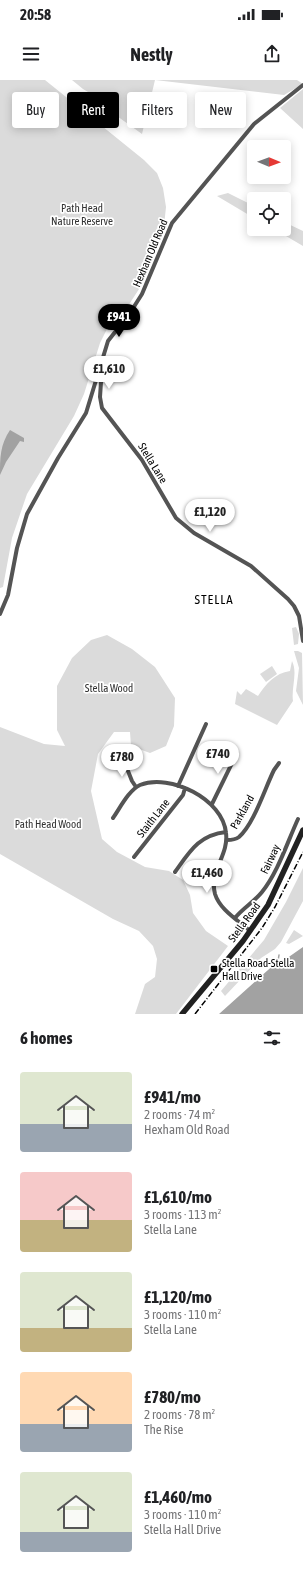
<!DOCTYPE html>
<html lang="en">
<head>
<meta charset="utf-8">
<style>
	body { margin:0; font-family:"Asap Condensed",sans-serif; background:#f2f2f2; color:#202124; height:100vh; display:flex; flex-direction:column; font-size:15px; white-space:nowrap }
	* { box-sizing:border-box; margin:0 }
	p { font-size:13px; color:#757577 }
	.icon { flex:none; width:22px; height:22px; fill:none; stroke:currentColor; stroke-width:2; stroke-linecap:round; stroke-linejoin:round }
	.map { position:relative; height:934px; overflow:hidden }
	.details { display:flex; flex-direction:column; background:#fff; flex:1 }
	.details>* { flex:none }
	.top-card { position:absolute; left:12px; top:12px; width:279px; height:36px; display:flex; gap:8px }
	.needle { width:26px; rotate:91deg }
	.controls { position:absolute; left:247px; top:60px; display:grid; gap:8px }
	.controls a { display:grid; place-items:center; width:44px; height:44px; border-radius:4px; background:#fff; box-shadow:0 2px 10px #0003; font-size:20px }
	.price { position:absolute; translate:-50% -34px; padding:0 9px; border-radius:14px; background:#fff; color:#222; font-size:13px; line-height:26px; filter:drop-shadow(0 1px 2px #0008) }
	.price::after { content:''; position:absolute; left:50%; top:24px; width:12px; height:9px; margin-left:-6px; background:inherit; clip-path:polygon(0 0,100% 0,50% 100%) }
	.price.selected { background:#000; color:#fff }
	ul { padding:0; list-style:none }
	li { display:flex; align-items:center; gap:12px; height:100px; padding:0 20px }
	li span { display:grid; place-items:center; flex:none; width:112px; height:80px; border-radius:4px; color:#555 }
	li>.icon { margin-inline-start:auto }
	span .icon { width:48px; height:48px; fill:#fffc; stroke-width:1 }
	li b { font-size:17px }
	h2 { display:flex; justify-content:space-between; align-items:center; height:48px; padding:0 20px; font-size:17px }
	.tag { padding:0 14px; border-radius:4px; background:#fff; box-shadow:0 2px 10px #0003; font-size:14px; line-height:36px }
	.tag.selected { background:#000; color:#fff }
	.status { display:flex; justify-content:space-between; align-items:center; height:28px; padding:0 20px; background:#fff; direction:ltr }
	.status svg { height:11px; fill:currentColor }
	header { display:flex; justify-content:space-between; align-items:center; height:52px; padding:0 20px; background:#fff; font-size:18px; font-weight:700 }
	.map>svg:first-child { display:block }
	.green { fill:#dbdbdb }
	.water { fill:#a2a2a2 }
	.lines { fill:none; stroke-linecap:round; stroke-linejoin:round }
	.stream { stroke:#a2a2a2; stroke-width:1.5 }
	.street { stroke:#545454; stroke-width:4 }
	.secondary { stroke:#212121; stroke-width:5.5 }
	.rail { stroke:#000; stroke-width:1.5; stroke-dasharray:6 2 1 2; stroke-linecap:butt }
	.poi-dot { fill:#000; stroke:#fff; stroke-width:1.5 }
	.labels { text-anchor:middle; stroke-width:3.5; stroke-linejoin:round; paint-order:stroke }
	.park-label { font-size:11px; fill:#323232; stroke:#fff }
	.street-label { font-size:11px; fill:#000; stroke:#fff }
	.poi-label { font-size:11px; fill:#000; stroke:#fff; text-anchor:start }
	.quarter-label { font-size:13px; letter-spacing:1px; fill:#000; stroke:#fff }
</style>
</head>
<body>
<div class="status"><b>20:58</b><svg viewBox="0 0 49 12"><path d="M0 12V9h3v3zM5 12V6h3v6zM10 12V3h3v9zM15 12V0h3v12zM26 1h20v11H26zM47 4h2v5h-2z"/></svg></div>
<header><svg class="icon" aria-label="menu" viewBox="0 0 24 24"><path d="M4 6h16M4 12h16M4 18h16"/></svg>Nestly<svg class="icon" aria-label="share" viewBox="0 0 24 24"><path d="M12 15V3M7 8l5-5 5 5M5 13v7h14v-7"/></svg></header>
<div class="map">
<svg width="303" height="934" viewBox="0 0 303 934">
	<rect width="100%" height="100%" fill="#fff"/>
	<!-- green -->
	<path class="green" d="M0,0H45L144,80L157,93L163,108L166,127L164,146L141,206L128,226L108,247L100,263L84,314L74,336L27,414L12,458L3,507L0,508Z
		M72,0H297L303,4L284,15L155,0L142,54L103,26L100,19L83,9Z
		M303,9V49L280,28Z
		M228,113L254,126V138L217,116Z
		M284,142L303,151V166L274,149H284Z
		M296,547L299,554L298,564L294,565L292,548Z
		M107,555L132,569L155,587L175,618L174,646L166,666L150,673L131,666L130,652H114L98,674L91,711L102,759L117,772L145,787L169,791L183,800L190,815L193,833L206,851L228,866L176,934H135L145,904L155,897L157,879L153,866L139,851L113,839L0,774V647L44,664L65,666L57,650V606L72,578L91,560Z
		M294,571H298L302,573L303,625L296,611L299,588Z
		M292,581C298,593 291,608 293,621L277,645L235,624L237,611L241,615L246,609L258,616C266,604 275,593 290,591Z
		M272,586L277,594L266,602L260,594Z
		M303,788V821L281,862L275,869L261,878L225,916L221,911L264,860L286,822Z
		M294,850L303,856L289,864L286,863Z"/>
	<!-- water -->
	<path class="water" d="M10,350L24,358V362L20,361L6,382L0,395C0,378 0,365 10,350Z
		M303,867V934H219L277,882L283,881Z"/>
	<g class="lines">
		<!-- stream -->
		<path class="stream" d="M278,881L279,875"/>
		<!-- street -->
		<path class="street" d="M102,287L100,317L102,328L142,380L176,438L194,453L251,486L288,519L294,526L299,536L303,561
			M0,534L8,515L17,468L27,434L58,378L86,333L108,261L130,233L142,214L172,143L254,44L303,5
			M124,681L132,701L136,707
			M178,706L206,644
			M212,724L237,673
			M113,738C120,728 129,710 140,705C170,693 223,719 226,753C229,775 209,791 215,814C220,830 238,840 250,851
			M227,760C231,760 235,760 239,757C254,744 265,708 274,690L279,683
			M134,777L183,715L185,708
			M175,792C190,771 199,755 226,752
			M235,838C243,828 254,822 262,812C278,792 287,763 298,739"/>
		<!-- secondary -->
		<path class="secondary" d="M182,934L243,861L268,825L303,750"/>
		<!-- rail -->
		<path class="rail" d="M195,934L262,848L275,827L303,772"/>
	</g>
	<!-- markers -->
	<rect class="poi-dot" x="210" y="885" width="8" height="8" rx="2"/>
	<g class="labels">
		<!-- park labels -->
		<g class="park-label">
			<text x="82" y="132">Path Head<tspan x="82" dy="13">Nature Reserve</tspan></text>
			<text x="109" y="612">Stella Wood</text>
			<text x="48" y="748">Path Head Wood</text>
		</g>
		<!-- street labels -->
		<g class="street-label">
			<text transform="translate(150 173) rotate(-67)" y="4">Hexham Old Road</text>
			<text transform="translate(153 383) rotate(58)" y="4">Stella Lane</text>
			<text transform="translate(242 732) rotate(-61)" y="4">Parkland</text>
			<text transform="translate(153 738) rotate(-52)" y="4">Staith Lane</text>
			<text transform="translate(270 779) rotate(-65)" y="4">Fairway</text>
			<text transform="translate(244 842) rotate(-54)" y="4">Stella Road</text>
		</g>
		<!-- poi labels -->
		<g class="poi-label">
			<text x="222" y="887">Stella Road-Stella<tspan x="222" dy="13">Hall Drive</tspan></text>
		</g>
		<!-- quarter labels -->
		<g class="quarter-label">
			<text x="214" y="524">STELLA</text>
		</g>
	</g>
</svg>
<div class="controls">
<a><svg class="needle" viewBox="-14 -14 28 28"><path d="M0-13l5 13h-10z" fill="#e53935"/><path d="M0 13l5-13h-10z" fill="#757577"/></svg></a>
<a><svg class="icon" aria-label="locate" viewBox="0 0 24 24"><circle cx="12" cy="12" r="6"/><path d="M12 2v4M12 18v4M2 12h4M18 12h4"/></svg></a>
</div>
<b class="price selected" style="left:119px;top:258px">£941</b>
<b class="price" style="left:109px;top:310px">£1,610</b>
<b class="price" style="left:210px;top:453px">£1,120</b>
<b class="price" style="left:218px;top:695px">£740</b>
<b class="price" style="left:122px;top:698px">£780</b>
<b class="price" style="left:207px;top:814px">£1,460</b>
<div class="top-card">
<a class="tag">Buy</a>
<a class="tag selected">Rent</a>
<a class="tag">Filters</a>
<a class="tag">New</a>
</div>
</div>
<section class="details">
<h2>6 homes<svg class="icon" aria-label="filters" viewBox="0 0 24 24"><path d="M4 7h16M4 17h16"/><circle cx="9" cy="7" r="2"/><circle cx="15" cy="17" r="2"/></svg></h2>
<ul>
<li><span style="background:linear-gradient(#dfe7d0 65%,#9aa5b1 0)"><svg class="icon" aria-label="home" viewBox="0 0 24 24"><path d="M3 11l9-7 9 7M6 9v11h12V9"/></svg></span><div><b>£941/mo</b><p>2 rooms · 74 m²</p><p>Hexham Old Road</p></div></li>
<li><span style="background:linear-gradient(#f6c9c9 60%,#c2b280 0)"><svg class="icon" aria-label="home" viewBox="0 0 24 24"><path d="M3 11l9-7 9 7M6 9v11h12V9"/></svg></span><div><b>£1,610/mo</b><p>3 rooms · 113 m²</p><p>Stella Lane</p></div></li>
<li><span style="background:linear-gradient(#dfe7d0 70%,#c2b280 0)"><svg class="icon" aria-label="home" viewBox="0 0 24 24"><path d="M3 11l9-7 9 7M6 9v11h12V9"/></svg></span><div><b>£1,120/mo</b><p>3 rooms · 110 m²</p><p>Stella Lane</p></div></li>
<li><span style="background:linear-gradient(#ffd9b3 65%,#9aa5b1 0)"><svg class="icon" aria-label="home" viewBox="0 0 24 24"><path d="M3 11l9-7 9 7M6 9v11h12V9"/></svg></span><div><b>£780/mo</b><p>2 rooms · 78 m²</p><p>The Rise</p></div></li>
<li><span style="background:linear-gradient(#dfe7d0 75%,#9aa5b1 0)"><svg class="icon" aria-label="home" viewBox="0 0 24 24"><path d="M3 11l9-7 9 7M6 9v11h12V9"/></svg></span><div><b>£1,460/mo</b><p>3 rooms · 110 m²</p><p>Stella Hall Drive</p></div></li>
</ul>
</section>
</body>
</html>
